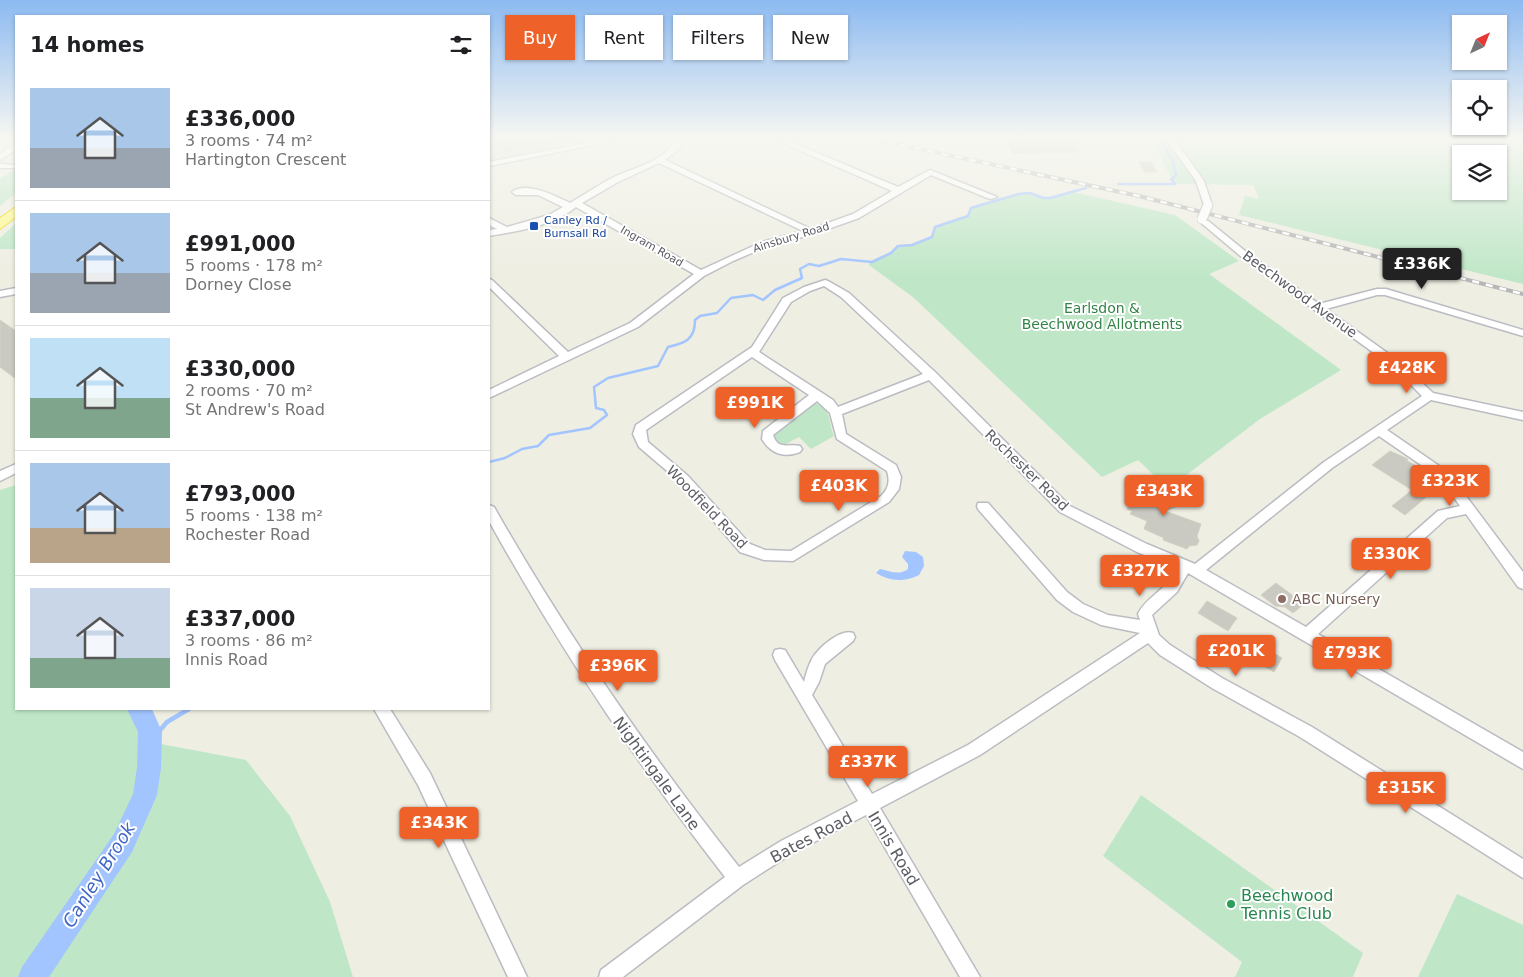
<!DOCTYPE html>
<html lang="en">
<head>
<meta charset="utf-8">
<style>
	body { margin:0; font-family:"DejaVu Sans",sans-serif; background:#f2f2f2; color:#202124; height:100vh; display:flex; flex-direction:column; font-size:19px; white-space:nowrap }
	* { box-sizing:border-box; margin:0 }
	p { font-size:16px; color:#757577 }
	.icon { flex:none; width:28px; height:28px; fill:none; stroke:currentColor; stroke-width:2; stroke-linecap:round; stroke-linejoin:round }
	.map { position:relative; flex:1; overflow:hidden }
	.side { position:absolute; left:15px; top:15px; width:475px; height:695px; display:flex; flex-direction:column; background:#fff; border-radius:0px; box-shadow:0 1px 4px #0004 }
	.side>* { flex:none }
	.top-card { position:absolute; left:505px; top:15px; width:475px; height:45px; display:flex; gap:10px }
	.needle { width:32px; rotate:43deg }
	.tools { position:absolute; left:1452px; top:15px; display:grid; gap:10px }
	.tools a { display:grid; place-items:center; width:55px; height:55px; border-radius:0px; background:#fff; box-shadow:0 1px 4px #0004; font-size:25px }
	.price { position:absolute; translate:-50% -42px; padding:0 11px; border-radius:5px; background:#ee6129; color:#fff; font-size:16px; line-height:32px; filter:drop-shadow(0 1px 2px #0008) }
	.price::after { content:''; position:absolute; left:50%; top:30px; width:15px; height:11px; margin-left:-8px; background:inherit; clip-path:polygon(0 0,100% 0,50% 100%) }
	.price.selected { background:#222; color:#fff }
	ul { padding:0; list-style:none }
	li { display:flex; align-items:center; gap:15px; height:125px; padding:0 15px }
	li+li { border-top:1px solid #e0e0e0 }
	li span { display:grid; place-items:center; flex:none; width:140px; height:100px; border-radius:0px; color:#555 }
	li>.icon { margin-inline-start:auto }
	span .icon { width:60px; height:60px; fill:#fffc; stroke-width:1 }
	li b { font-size:21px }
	h2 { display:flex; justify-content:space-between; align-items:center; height:60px; padding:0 15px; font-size:21px }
	.tag { padding:0 18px; border-radius:0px; background:#fff; box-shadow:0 1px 4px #0004; font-size:18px; line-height:45px }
	.tag.selected { background:#ee6129; color:#fff }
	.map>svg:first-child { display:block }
	.industrial { fill:#dfdfd7 }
	.green { fill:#bfe7c7; fill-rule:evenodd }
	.water { fill:#a2c4ff }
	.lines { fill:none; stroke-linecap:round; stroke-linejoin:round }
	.stream-far1 { stroke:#a2c4ff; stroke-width:2.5 }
	.stream { stroke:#a2c4ff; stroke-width:4.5 }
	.river { fill:#a2c4ff; fill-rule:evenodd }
	.building { fill:#cbcac2; stroke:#d3d1c1 }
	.minor-casing { stroke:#bbbcc2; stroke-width:3 }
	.highway-casing { stroke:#f1d700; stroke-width:2 }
	.minor { fill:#fff; fill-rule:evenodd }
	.highway { fill:#fff989; fill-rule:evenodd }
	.rail-casing { stroke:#b6b6b7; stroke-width:4 }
	.rail { stroke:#fff; stroke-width:2.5; stroke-dasharray:7; stroke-linecap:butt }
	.minor-bridge-casing { stroke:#bbbcc2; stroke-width:11; stroke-linecap:butt }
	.minor-bridge { stroke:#fff; stroke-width:9 }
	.transit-dot { fill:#1a4fb4; stroke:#fff; stroke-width:2 }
	.education-dot { fill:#8d6e63; stroke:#fff; stroke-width:2 }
	.leisure-dot { fill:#2e9e5b; stroke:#fff; stroke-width:2 }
	.labels { text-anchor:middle; stroke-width:4; stroke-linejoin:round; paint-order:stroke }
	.far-transit-label { font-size:11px; fill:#164399; stroke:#fff; text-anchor:start }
	.far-street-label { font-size:11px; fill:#5b5d64; stroke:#fff }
	.street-label { font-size:14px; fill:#5b5d64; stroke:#fff }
	.park-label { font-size:14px; fill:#328446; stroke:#fff }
	.education-label { font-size:14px; fill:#785e54; stroke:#fff; text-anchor:start }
	.near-street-label { font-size:16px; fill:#5b5d64; stroke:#fff }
	.near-leisure-label { font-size:16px; fill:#27864d; stroke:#fff; text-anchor:start }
	.near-water-label { font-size:18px; font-style:italic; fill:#4167c6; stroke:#fff }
</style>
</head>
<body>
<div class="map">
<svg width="1523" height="977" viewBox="0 0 1523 977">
	<rect width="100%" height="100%" fill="#eeeee3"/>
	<!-- industrial -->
	<path class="industrial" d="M489,139H596L511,156L512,160L489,164Z"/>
	<!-- green -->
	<path class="green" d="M1150,139H1523V284L1239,215L1245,196L1259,199L1253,185L1175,184ZM1461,154H1499V191H1461Z
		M16,168V193L0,206V179Z
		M1069,191L1175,215L1239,261L1209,274L1341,370L1260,419L1168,489L1138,460L1102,477L914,298L869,265V262L891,253L898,246L912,245L932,237L935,227C947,223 955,217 968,216L971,208C977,203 1019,193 1028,193C1032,193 1035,196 1039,197C1048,200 1061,196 1069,191Z
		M16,223V249H0V238Z
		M813,403C832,406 828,422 834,436L811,449L799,437L784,445L775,442L771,433Z
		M16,485V709H138L144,717L150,742L246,760L290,816L330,902L353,977H0V490Z
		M1141,795L1363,953L1353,977H1235L1242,962L1103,856Z
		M1457,894L1523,925V977H1418Z"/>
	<!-- water -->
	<path class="water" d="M905,551L916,552L923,557L924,566L919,575C905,582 890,582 876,573L880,569C890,571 899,576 908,569V564L902,557Z"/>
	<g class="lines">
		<!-- stream-far1 -->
		<path class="stream-far1" d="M1118,184H1175L1171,179L1176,176L1173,161L1160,139
			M489,462L505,458L522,449L538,446L549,435L590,428L607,415L604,410L596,408L594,387L608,378L658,366L668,347C685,343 695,340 695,320L700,316L717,313L731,298L753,295L763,300L775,290L802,278L800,269L809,264L819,266L841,259L872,262L891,253L898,246L912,245L932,237L935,227L968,216L971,208L1019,194L1030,193L1043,198H1050L1086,188"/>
		<!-- stream -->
		<path class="stream" d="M150,742L167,722L189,709"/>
		<!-- river -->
		<path class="river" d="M127,709H152L162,732L161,768L157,795L132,852L49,977H18L22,967L114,834L133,794L137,768L138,732Z"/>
	</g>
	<!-- building -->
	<path class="building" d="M503,139H551L552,142L508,152L492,144Z
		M1005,139H1073L1081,152L1012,153Z
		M1139,162H1151L1157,172H1144Z
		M0,320L16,331V379L0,367Z
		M1390,451L1408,459L1406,460L1437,479L1432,485L1437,488L1405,515L1392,506L1412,490L1372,465Z
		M1160,485L1181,505L1165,511L1201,524L1197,536L1199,541L1197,545L1189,546L1187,549L1163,540L1164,538L1144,529L1147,521L1130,514L1132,511L1127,509L1137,491L1140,492Z
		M1276,583L1304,604L1293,613L1285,607L1275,606L1261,595Z
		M1207,601L1237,618L1228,631L1198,613Z
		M1251,639L1282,658L1274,672L1242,653Z"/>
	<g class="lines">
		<!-- minor casing -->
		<g class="minor-casing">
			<path id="minor" d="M607,139H622L489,166V162Z
				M675,139H683L679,149L665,160L811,229L853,214L892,191L774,139H784L898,187L930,170L997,197L990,199L931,175L859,218L814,234L768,246L733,261L704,276L638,327L489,398V390L559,356L489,287V279L492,280L568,352L630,323L694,274L576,207C553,226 518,231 489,236V230L497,229L489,225V218L507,227L549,215L563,207L538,195H516L512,192C527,181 555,196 570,203C584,195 598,185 614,177C633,168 667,161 675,139ZM659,163L803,231L762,242L701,270L582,203L618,182Z
				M1166,139H1174L1204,181L1212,205L1211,207L1204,205L1196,181Z
				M13,145H16V150L0,160V154Z
				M0,164L16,165V168H0Z
				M1202,216L1250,255L1319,304L1377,289H1386L1523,330V336L1385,295H1377L1326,309L1400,362L1433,393L1523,412V420L1431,400L1387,430L1448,472L1523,572V589L1518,587L1466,514L1447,518L1318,634L1523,752V769L1188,573L1177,592L1152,615L1159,635L1170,645L1222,678L1312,727L1523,859V878L1300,737L1212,688L1160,655L1148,643L980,755L880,808L980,977H960L866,815L793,853L743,885L623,977H599L601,970L725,877C637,764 558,646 489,521V505L494,507C566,634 649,753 739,867L781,841L858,801L775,660L773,655L775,650L780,649L785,650L804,682C806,674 808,666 812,659C818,648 841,628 853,633L855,637L853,641L825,664L819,682L812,695L872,794L968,745L1140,633L1101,625L1073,612L1057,600L978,509L977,506L978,503H988L1067,592L1083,604L1108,615L1140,620L1138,614C1147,595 1170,589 1176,568L1137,552L1060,512L929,380L842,414L846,434L896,465L901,477L899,489L889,502L793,561L764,560L740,552L680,482L639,447L633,434L636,425L752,347L783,298L804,287L825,280L828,281L849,293L935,372L1070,506L1147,544L1195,564L1324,462L1422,396L1392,366L1244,259L1199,221V217ZM824,286L841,297L923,374L838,407L833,400L759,352L791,302L810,291ZM752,357L809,395L763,431L762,439C771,454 784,458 800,452L802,449L800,446C789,443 778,451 773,435L817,401L830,413L837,439L887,471C890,481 889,488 881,496L791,551L765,550L750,544L688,476L648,442L646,430ZM1379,436L1440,478L1460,506L1438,511L1306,627L1206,570L1332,468Z
				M16,288V294L0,297V291Z
				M16,464V473L0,481V471Z
				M374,709H390L430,773L527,977H508L418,785Z"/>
		</g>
		<!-- highway casing -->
		<g class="highway-casing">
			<path id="highway" d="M16,207V217L0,229V218Z"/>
		</g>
		<!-- minor -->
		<use href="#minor" class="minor"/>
		<!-- highway -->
		<use href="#highway" class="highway"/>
		<!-- rail casing -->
		<g class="rail-casing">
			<path id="rail" d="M873,139L1139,196L1523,294"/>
		</g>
		<!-- rail -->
		<use href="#rail" class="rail"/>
		<!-- minor-bridge casing -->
		<g class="minor-bridge-casing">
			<path id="minor-bridge" d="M1202,219L1208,205"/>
		</g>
		<!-- minor-bridge -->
		<use href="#minor-bridge" class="minor-bridge"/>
	</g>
	<!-- sky -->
	<linearGradient id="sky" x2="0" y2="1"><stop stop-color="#8cbaf1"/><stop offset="0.5" stop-color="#f7f7f2"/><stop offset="1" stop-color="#f7f7f2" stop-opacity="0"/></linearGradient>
	<rect width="1523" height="276" fill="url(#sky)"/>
	<!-- markers -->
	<rect class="transit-dot" x="529" y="221" width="10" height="10" rx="2.5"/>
	<circle class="education-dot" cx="1282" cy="599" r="5"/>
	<circle class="leisure-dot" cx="1231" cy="904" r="5"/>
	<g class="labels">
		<!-- far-transit labels -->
		<g class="far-transit-label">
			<text x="544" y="224">Canley Rd /<tspan x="544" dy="13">Burnsall Rd</tspan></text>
		</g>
		<!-- far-street labels -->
		<g class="far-street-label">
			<text transform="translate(791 237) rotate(-17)" y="4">Ainsbury Road</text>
			<text transform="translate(652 246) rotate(30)" y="4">Ingram Road</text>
		</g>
		<!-- street labels -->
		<g class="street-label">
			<text transform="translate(1300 294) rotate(36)" y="5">Beechwood Avenue</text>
			<text transform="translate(1027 470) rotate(44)" y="5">Rochester Road</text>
			<text transform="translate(707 507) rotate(46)" y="5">Woodfield Road</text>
		</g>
		<!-- park labels -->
		<g class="park-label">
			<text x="1102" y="313">Earlsdon &amp;<tspan x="1102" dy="16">Beechwood Allotments</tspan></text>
		</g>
		<!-- education labels -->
		<g class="education-label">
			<text x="1292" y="604">ABC Nursery</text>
		</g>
		<!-- near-street labels -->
		<g class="near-street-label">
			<text transform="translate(657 773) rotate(54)" y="6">Nightingale Lane</text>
			<text transform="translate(811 837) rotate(-28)" y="6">Bates Road</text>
			<text transform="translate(894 848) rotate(59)" y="6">Innis Road</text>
		</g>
		<!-- near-leisure labels -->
		<g class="near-leisure-label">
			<text x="1241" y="901">Beechwood<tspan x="1241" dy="18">Tennis Club</tspan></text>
		</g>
		<!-- near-water labels -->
		<g class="near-water-label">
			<text transform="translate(99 875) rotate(-58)" y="6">Canley Brook</text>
		</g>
	</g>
</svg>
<div class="tools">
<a><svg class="needle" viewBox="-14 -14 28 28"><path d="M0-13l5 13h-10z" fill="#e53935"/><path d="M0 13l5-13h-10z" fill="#757577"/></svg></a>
<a><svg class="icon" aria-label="locate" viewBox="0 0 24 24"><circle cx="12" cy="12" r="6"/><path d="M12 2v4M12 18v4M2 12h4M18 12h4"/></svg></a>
<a><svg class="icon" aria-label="layers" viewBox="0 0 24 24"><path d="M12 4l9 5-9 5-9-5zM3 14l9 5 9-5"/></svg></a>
</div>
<b class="price selected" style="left:1422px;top:290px">£336K</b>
<b class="price" style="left:1407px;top:394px">£428K</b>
<b class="price" style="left:755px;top:429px">£991K</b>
<b class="price" style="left:1450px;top:507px">£323K</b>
<b class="price" style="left:839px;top:512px">£403K</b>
<b class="price" style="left:1164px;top:517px">£343K</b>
<b class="price" style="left:1391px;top:580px">£330K</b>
<b class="price" style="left:1140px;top:597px">£327K</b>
<b class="price" style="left:1236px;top:677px">£201K</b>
<b class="price" style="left:1352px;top:679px">£793K</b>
<b class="price" style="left:618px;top:692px">£396K</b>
<b class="price" style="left:868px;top:788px">£337K</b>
<b class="price" style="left:1406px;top:814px">£315K</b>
<b class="price" style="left:439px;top:849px">£343K</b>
<div class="top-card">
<a class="tag selected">Buy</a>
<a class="tag">Rent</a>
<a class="tag">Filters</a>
<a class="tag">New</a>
</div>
<section class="side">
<h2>14 homes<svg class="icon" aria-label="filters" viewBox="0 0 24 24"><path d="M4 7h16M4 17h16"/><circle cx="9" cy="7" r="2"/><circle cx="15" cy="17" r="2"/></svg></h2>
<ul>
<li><span style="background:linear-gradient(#a9c7e8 60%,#9aa5b1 0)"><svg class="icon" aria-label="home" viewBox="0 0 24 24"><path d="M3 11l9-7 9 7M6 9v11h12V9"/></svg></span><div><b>£336,000</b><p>3 rooms · 74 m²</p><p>Hartington Crescent</p></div></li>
<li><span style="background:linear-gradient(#a9c7e8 60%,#9aa5b1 0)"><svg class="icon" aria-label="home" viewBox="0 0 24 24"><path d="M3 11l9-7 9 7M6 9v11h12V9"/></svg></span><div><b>£991,000</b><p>5 rooms · 178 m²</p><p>Dorney Close</p></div></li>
<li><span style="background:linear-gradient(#bfe0f5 60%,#7fa58c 0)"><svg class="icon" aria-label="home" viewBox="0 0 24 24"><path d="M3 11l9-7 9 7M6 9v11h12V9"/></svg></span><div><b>£330,000</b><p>2 rooms · 70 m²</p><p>St Andrew's Road</p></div></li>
<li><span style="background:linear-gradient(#a9c7e8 65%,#b9a48a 0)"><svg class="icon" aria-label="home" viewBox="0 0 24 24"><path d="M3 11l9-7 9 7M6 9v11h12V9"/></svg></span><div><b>£793,000</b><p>5 rooms · 138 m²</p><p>Rochester Road</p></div></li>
<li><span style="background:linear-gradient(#c9d6e8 70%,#7fa58c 0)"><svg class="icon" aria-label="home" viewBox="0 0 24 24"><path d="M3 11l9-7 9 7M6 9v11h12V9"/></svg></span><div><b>£337,000</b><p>3 rooms · 86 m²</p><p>Innis Road</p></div></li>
</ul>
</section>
</div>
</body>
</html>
